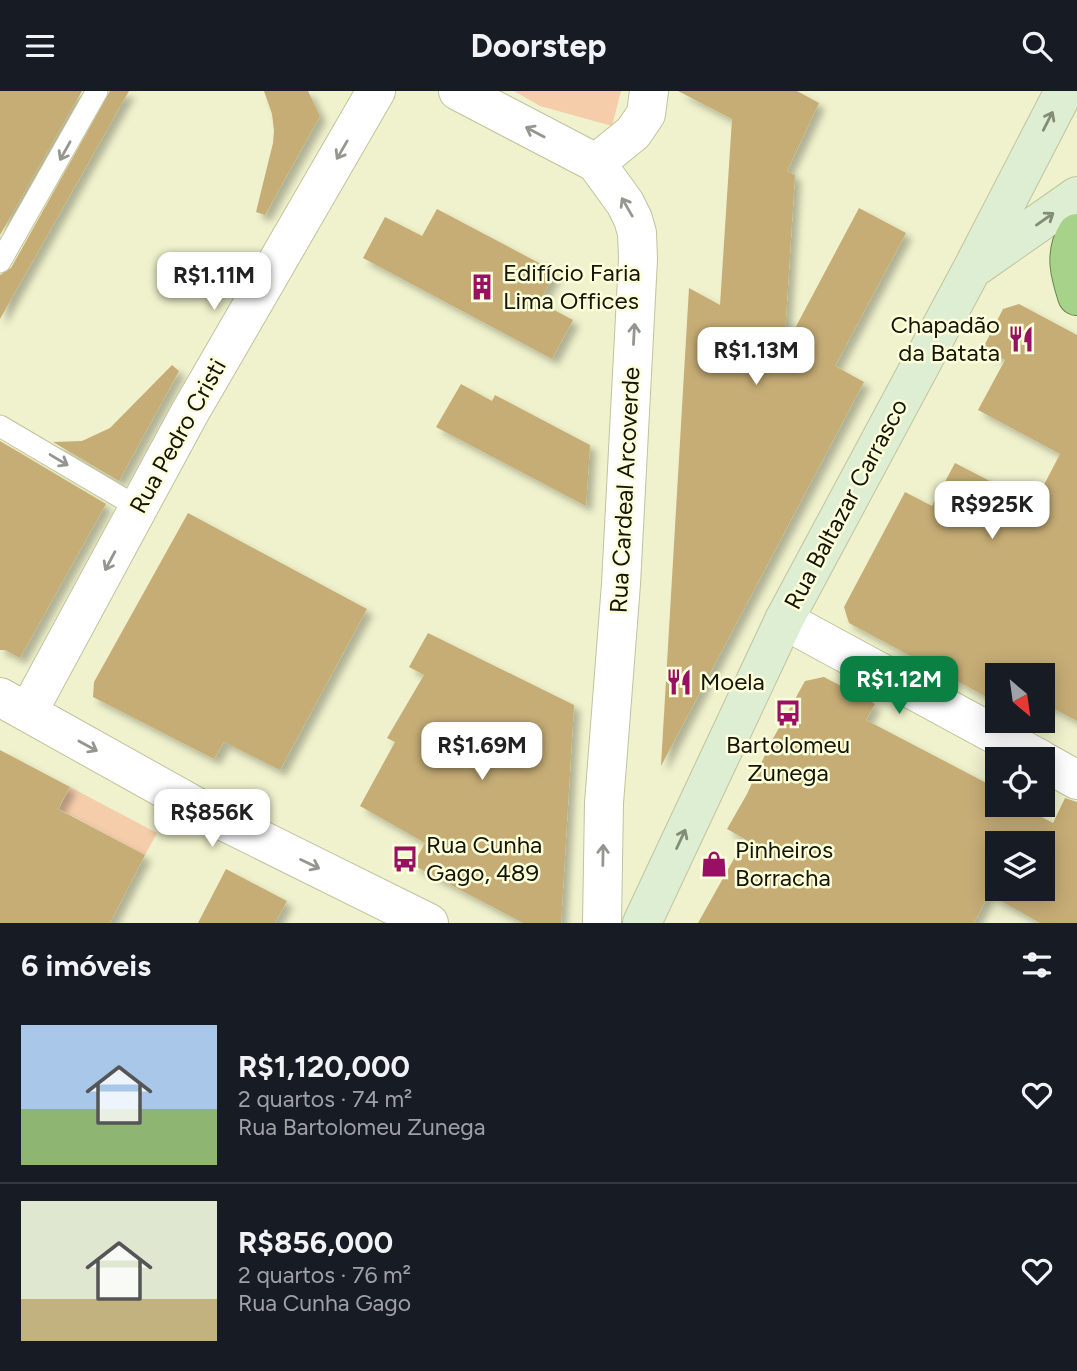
<!DOCTYPE html>
<html lang="pt">
<head>
<meta charset="utf-8">
<style>
	body { margin:0; font-family:Figtree,sans-serif; background:#20242c; color:#f1f3f6; height:100vh; display:flex; flex-direction:column; font-size:26px; white-space:nowrap }
	* { box-sizing:border-box; margin:0 }
	p { font-size:23px; color:#9ea1a6 }
	.icon { flex:none; width:38px; height:38px; fill:none; stroke:currentColor; stroke-width:2; stroke-linecap:round; stroke-linejoin:round }
	.map { position:relative; height:832px; overflow:hidden }
	.drawer { display:flex; flex-direction:column; background:#171b24; flex:1 }
	.drawer>* { flex:none }
	.needle { width:46px; rotate:151deg }
	.tools { position:absolute; left:985px; top:572px; display:grid; gap:14px }
	.tools a { display:grid; place-items:center; width:70px; height:70px; border-radius:0px; background:#171b24; box-shadow:0 4px 18px #0003; font-size:35px }
	.price { position:absolute; translate:-50% -60px; padding:0 16px; border-radius:14px; background:#fff; color:#222; font-size:23px; line-height:46px; filter:drop-shadow(0 2px 4px #0008) }
	.price::after { content:''; position:absolute; left:50%; top:42px; width:21px; height:16px; margin-left:-10px; background:inherit; clip-path:polygon(0 0,100% 0,50% 100%) }
	.price.selected { background:#0b8043; color:#fff }
	ul { padding:0; list-style:none }
	li { display:flex; align-items:center; gap:21px; height:175px; padding:0 21px }
	li+li { border-top:2px solid #363941 }
	li span { display:grid; place-items:center; flex:none; width:196px; height:140px; border-radius:0px; color:#555 }
	li>.icon { margin-inline-start:auto }
	span .icon { width:84px; height:84px; fill:#fffc; stroke-width:1 }
	li b { font-size:30px }
	h2 { display:flex; justify-content:space-between; align-items:center; height:84px; padding:0 21px; font-size:30px }
	header { display:flex; justify-content:space-between; align-items:center; height:91px; padding:0 21px; background:#171b24; font-size:32px; font-weight:700 }
	.map>svg:first-child { display:block }
	.green { fill:#f5cdab }
	.building { fill:#c6ad76; fill-rule:evenodd; filter:url(#shadow) }
	.lines { fill:none; stroke-linecap:round; stroke-linejoin:round }
	.service-casing { stroke:#c1c39e; stroke-width:23 }
	.minor-casing { stroke:#c1c39e; stroke-width:40 }
	.secondary-casing { stroke:#c1c39e; stroke-width:40 }
	.trunk-casing { stroke:#648849; stroke-width:40 }
	.service { stroke:#fff; stroke-width:21 }
	.minor { stroke:#fff; stroke-width:38 }
	.secondary { stroke:#ddeed3; stroke-width:38 }
	.trunk { stroke:#a6d28a; stroke-width:38 }
	.oneway { stroke:#838c77 }
	.oneway2 { stroke:#95968f }
	.labels { text-anchor:middle; stroke-width:5; stroke-linejoin:round; paint-order:stroke }
	.poi-label { font-size:24px; fill:#141507; stroke:#fcffd9; text-anchor:start }
	.street-label { font-size:24px; fill:#141507; stroke:#fcffd9 }
</style>
</head>
<body>
<header><svg class="icon" aria-label="menu" viewBox="0 0 24 24"><path d="M4 6h16M4 12h16M4 18h16"/></svg>Doorstep<svg class="icon" aria-label="search" viewBox="0 0 24 24"><circle cx="10" cy="10" r="6"/><path d="M15 15l6 6"/></svg></header>
<div class="map">
<svg width="1077" height="832" viewBox="0 0 1077 832">
	<defs>
		<filter id="shadow"><feDropShadow dx="6" dy="6" stdDeviation="3.5" flood-color="#0004"/></filter>
	</defs>
	<rect width="100%" height="100%" fill="#eff2cc"/>
	<!-- green -->
	<path class="green" d="M514,0H621L612,35L540,15Z
		M70,696L157,742L145,764L59,718Z"/>
	<!-- building -->
	<path class="building" d="M0,0H82L0,144Z
		M110,0H129L0,228V184L11,177Z
		M264,0H308L320,25L265,124L256,121L273,52L274,40L272,23Z
		M678,0H797L819,12L787,80L795,84L784,258L859,117L906,142L835,275L864,291L661,675L689,197L720,214L732,28Z
		M437,118L556,181L539,211L573,229L552,268L363,167L385,126L422,145Z
		M1019,213L1077,244V630L1047,614L1043,622V584H998V612L849,532L844,516L905,401L932,415L955,372L1034,413L1060,363L978,319L1005,269L983,257L1003,218Z
		M172,274L179,280L119,390L53,351L82,350L110,337Z
		M461,293L492,310L495,304L590,354L586,415L436,336Z
		M0,350L106,413L20,567L5,559H0Z
		M188,422L367,518L280,679L224,651L214,668L93,606L94,591Z
		M428,542L574,614L561,832H523L413,774L425,752L360,715L395,651L387,647L424,584L409,576Z
		M824,586L875,613L866,629L998,698V714H1019L1053,732L1065,707L1077,711V832H1040L989,803L974,832H698L745,748L727,738L747,703L770,653L805,590ZM998,752H1043V798H998Z
		M0,659L70,696L58,718L145,764L110,832H0Z
		M226,778L287,810L275,832H198Z"/>
	<g class="lines">
		<!-- service casing -->
		<g class="service-casing">
			<path id="service" d="M0,171L97,0
				M0,335L139,417"/>
		</g>
		<!-- minor casing -->
		<g class="minor-casing">
			<path id="minor" d="M458,0L596,72L625,112L633,128L637,142L638,168L621,493L604,712L602,832
				M596,72L633,42L646,23L649,0
				M784,529L1040,668
				M0,606L213,725L429,832
				M28,621L189,323L376,0
				M1043,670L1077,689"/>
		</g>
		<!-- secondary casing -->
		<g class="secondary-casing">
			<path id="secondary" d="M977,175L1077,105
				M642,832L784,529L972,178L1064,0"/>
		</g>
		<!-- trunk casing -->
		<g class="trunk-casing">
			<path id="trunk" d="M1077,142C1064,163 1070,183 1077,205"/>
		</g>
		<!-- service -->
		<use href="#service" class="service"/>
		<!-- minor -->
		<use href="#minor" class="minor"/>
		<!-- secondary -->
		<use href="#secondary" class="secondary"/>
		<!-- trunk -->
		<use href="#trunk" class="trunk"/>
	</g>
	<!-- one-way arrows -->
	<defs><path id="oneway-shaft" d="M-6 0H5M1.5-3L5.5 0L1.5 3" fill="none" stroke-width="1.6" stroke-linecap="round" stroke-linejoin="round" transform="scale(1.75)"/></defs>
	<g class="oneway">
		<use href="#oneway-shaft" transform="translate(1048 30) rotate(-63)"/>
		<use href="#oneway-shaft" transform="translate(1045 128) rotate(-35)"/>
		<use href="#oneway-shaft" transform="translate(681 748) rotate(-65)"/>
	</g>
	<g class="oneway2">
		<use href="#oneway-shaft" transform="translate(535 41) rotate(-152)"/>
		<use href="#oneway-shaft" transform="translate(342 59) rotate(120)"/>
		<use href="#oneway-shaft" transform="translate(65 60) rotate(119)"/>
		<use href="#oneway-shaft" transform="translate(627 116) rotate(-120)"/>
		<use href="#oneway-shaft" transform="translate(634 243) rotate(-87)"/>
		<use href="#oneway-shaft" transform="translate(59 369) rotate(31)"/>
		<use href="#oneway-shaft" transform="translate(110 470) rotate(118)"/>
		<use href="#oneway-shaft" transform="translate(88 655) rotate(29)"/>
		<use href="#oneway-shaft" transform="translate(603 764) rotate(-89)"/>
		<use href="#oneway-shaft" transform="translate(310 773) rotate(26)"/>
	</g>
	<!-- icons -->
	<defs>
		<g id="building-bare" transform="scale(2.1)"><path d="M-4-6H4V6H1V3H-1V6H-4ZM-2.5-4.3h1.7v1.8h-1.7ZM.8-4.3h1.7v1.8H.8ZM-2.5-1h1.7V.8h-1.7ZM.8-1h1.7V.8H.8Z" fill="#980f63" stroke="#fcffd9" stroke-width="2.5" paint-order="stroke"/></g>
		<g id="restaurant-bare" transform="scale(2.1)"><path d="M-5-6h1v4h1v-4h1v4h1v-4h1v5L-1.5 .5V6h-2V.5L-5-1ZM5-6V6H3V1.5H1.5Q1.5-4 5-6Z" fill="#980f63" stroke="#fcffd9" stroke-width="2.5" paint-order="stroke"/></g>
		<g id="bus-bare" transform="scale(2.1)"><path d="M-5-6H5V4H4V6H2V4H-2V6H-4V4H-5ZM-3.5-4V0h7V-4ZM-3.5 1.2v1.5H-2V1.2ZM2 1.2v1.5H3.5V1.2Z" fill="#980f63" stroke="#fcffd9" stroke-width="2.5" paint-order="stroke"/></g>
		<g id="shop-bare" transform="scale(2.1)"><path d="M-5-2.5h2.3a2.7 3.5 0 0 1 5.4 0H5L5.5 6h-11ZM-1.5-2.5h3a1.5 2.3 0 0 0-3 0Z" fill="#980f63" stroke="#fcffd9" stroke-width="2.5" paint-order="stroke"/></g>
	</defs>
	<g fill-rule="evenodd">
		<use href="#building-bare" x="482" y="196"/>
		<use href="#restaurant-bare" x="1021" y="248"/>
		<use href="#restaurant-bare" x="679" y="591"/>
		<use href="#bus-bare" x="788" y="622"/>
		<use href="#bus-bare" x="405" y="768"/>
		<use href="#shop-bare" x="714" y="773"/>
	</g>
	<g class="labels">
		<!-- poi labels -->
		<g class="poi-label">
			<text x="503" y="190">Edifício Faria<tspan x="503" dy="28">Lima Offices</tspan></text>
			<text x="1000" y="242" text-anchor="end">Chapadão<tspan x="1000" dy="28">da Batata</tspan></text>
			<text x="700" y="599">Moela</text>
			<text x="788" y="662" text-anchor="middle">Bartolomeu<tspan x="788" dy="28">Zunega</tspan></text>
			<text x="426" y="762">Rua Cunha<tspan x="426" dy="28">Gago, 489</tspan></text>
			<text x="735" y="767">Pinheiros<tspan x="735" dy="28">Borracha</tspan></text>
		</g>
		<!-- street labels -->
		<g class="street-label">
			<text transform="translate(178 345) rotate(-61)" y="8">Rua Pedro Cristi</text>
			<text transform="translate(625 399) rotate(-87)" y="8">Rua Cardeal Arcoverde</text>
			<text transform="translate(846 413) rotate(-62)" y="8">Rua Baltazar Carrasco</text>
		</g>
	</g>
</svg>
<div class="tools">
<a><svg class="needle" viewBox="-14 -14 28 28"><path d="M0-13l5 13h-10z" fill="#e53935"/><path d="M0 13l5-13h-10z" fill="#9ea1a6"/></svg></a>
<a><svg class="icon" aria-label="locate" viewBox="0 0 24 24"><circle cx="12" cy="12" r="6"/><path d="M12 2v4M12 18v4M2 12h4M18 12h4"/></svg></a>
<a><svg class="icon" aria-label="layers" viewBox="0 0 24 24"><path d="M12 4l9 5-9 5-9-5zM3 14l9 5 9-5"/></svg></a>
</div>
<b class="price" style="left:214px;top:221px">R$1.11M</b>
<b class="price" style="left:756px;top:296px">R$1.13M</b>
<b class="price" style="left:992px;top:450px">R$925K</b>
<b class="price selected" style="left:899px;top:625px">R$1.12M</b>
<b class="price" style="left:482px;top:691px">R$1.69M</b>
<b class="price" style="left:212px;top:758px">R$856K</b>
</div>
<section class="drawer">
<h2>6 imóveis<svg class="icon" aria-label="filters" viewBox="0 0 24 24"><path d="M4 7h16M4 17h16"/><circle cx="9" cy="7" r="2"/><circle cx="15" cy="17" r="2"/></svg></h2>
<ul>
<li><span style="background:linear-gradient(#a9c7e8 60%,#8fb573 0)"><svg class="icon" aria-label="home" viewBox="0 0 24 24"><path d="M3 11l9-7 9 7M6 9v11h12V9"/></svg></span><div><b>R$1,120,000</b><p>2 quartos · 74 m²</p><p>Rua Bartolomeu Zunega</p></div><svg class="icon" aria-label="heart" viewBox="0 0 24 24"><path d="M12 20l-8-8c-3-5 5-10 8-4 3-6 11-1 8 4z"/></svg></li>
<li><span style="background:linear-gradient(#dfe7d0 70%,#c2b280 0)"><svg class="icon" aria-label="home" viewBox="0 0 24 24"><path d="M3 11l9-7 9 7M6 9v11h12V9"/></svg></span><div><b>R$856,000</b><p>2 quartos · 76 m²</p><p>Rua Cunha Gago</p></div><svg class="icon" aria-label="heart" viewBox="0 0 24 24"><path d="M12 20l-8-8c-3-5 5-10 8-4 3-6 11-1 8 4z"/></svg></li>
</ul>
</section>
</body>
</html>
